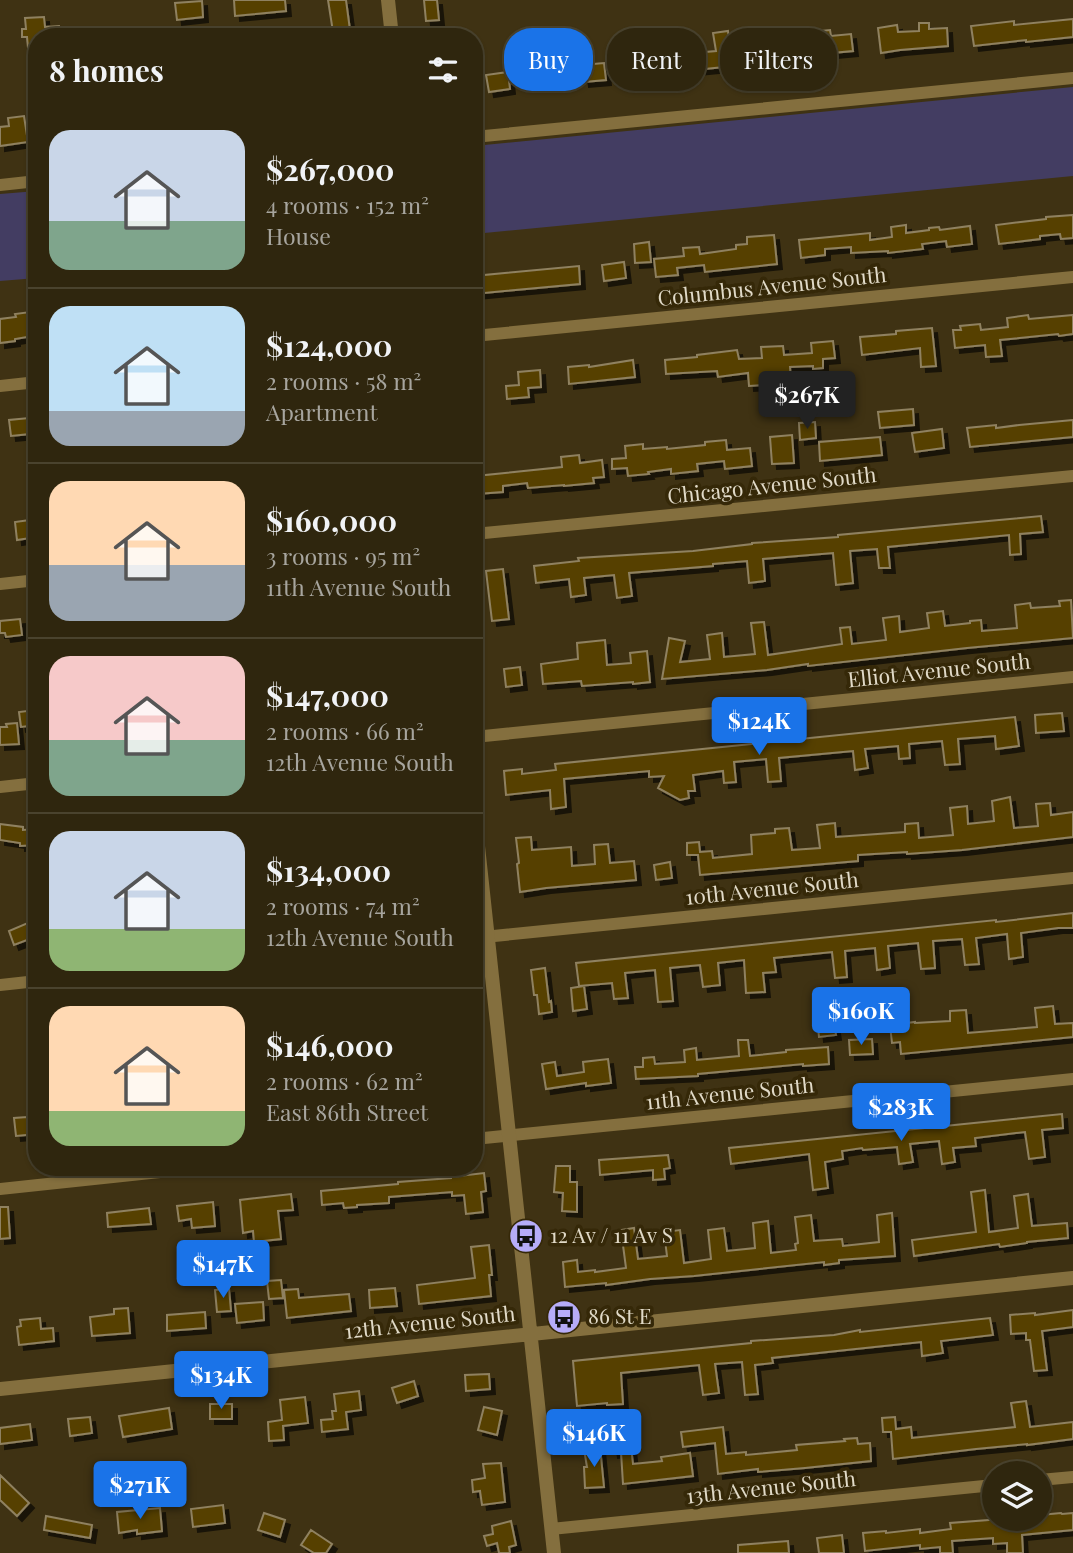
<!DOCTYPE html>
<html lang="en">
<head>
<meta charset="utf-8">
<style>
	body { margin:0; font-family:"Playfair Display",serif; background:#372e17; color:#f1f3f6; height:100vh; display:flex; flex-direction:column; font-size:26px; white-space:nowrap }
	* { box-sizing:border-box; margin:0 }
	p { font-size:23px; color:#a7a59e }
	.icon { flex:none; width:38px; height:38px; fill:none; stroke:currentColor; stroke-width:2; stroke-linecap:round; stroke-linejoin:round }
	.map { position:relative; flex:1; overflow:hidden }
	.panel { position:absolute; left:28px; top:28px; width:455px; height:1148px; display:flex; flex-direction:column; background:#2f260e; border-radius:28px; box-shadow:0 2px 5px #0004,0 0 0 2px #4a432e }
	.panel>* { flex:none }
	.hud { position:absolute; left:504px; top:28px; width:464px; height:63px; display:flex; gap:14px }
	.controls { position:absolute; left:982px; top:1461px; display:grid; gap:14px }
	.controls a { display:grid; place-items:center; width:70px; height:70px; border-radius:50%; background:#2f260e; box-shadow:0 2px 5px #0004,0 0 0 2px #4a432e; font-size:35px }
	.price { position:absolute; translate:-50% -60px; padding:0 16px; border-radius:7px; background:#1a73e8; color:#fff; font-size:23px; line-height:46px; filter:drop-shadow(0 2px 4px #0008) }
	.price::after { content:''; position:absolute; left:50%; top:42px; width:21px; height:16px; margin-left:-10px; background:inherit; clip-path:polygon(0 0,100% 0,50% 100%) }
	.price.on { background:#222; color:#fff }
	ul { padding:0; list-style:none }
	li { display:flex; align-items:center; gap:21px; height:175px; padding:0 21px }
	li+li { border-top:2px solid #4a432e }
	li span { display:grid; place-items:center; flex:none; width:196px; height:140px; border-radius:21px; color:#555 }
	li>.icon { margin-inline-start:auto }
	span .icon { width:84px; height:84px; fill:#fffc; stroke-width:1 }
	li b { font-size:30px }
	h2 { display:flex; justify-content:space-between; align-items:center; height:84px; padding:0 21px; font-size:30px }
	.pill { padding:0 24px; border-radius:28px; background:#2f260e; box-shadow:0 2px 5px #0004,0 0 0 2px #4a432e; font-size:24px; line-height:63px }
	.pill.on { background:#1a73e8; color:#fff }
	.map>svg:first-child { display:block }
	.green { fill:#433d62 }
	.building { fill:#574100; stroke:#8f8160; stroke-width:2; filter:url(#shadow) }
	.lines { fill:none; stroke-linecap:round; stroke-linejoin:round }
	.minor { stroke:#846f3e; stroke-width:12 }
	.tertiary { stroke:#846f3e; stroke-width:14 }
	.labels { text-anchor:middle; stroke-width:7; stroke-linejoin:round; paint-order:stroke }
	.street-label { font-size:21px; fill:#e1dac8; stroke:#352808 }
	.poi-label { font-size:21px; fill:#e1dac8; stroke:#352808; text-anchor:start }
</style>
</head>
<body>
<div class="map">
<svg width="1073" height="1553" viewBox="0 0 1073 1553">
	<defs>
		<filter id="shadow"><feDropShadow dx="5" dy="5" stdDeviation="0" flood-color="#0009"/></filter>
	</defs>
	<rect width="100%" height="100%" fill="#3f3213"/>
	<!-- green -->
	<path class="green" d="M1073,87V176L474,234V146Z
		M37,191V278L0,281V194Z"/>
	<!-- building -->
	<path class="building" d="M234,0H285L286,11L235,16Z
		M328,0H346L350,30L333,32Z
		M424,0H437L439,20L426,21Z
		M202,1L203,17L177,20L175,3Z
		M44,17L45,27L59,26L60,37H37V58L29,59L27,37H22V29H26L25,18Z
		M1073,19V37L1026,42V40L974,46L971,26L1014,21V25Z
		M919,23H929V29L947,28L948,46L900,50L881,53L878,28L897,25L898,32L919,31Z
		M830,30L831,36L851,34L853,51L778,58V50L763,51L762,37L791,33V40L812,38L811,32Z
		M728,31L730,49L751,47L754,64L685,71V67H677L676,57L664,58L663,45L693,43L694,53L716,51L713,33Z
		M656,58L657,75L635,77L634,60Z
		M561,61L563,85L541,86L539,62Z
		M604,63L606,80L584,82L582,65Z
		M508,72L510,89L489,92L486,75Z
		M24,116L28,142L0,146V127L9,126L8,118Z
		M1073,215V238L1061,239L1060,234L1040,236V239L999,244L996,225L1046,219V217Z
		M906,225V233L929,230V228L939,227L940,230L970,226L972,244L947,247L946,241L922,244L923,249L888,253V251L851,253V247L825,249V255L801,258L799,240L870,233V240L892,237L891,227Z
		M774,235L777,264L705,272L704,265L677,268L678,275L656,277L654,259L684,256L683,248L699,247L700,254L736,249V245L747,244V237Z
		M649,242L651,262L635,263L634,244Z
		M624,262L626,278L604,281L602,265Z
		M579,266L580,284L474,294V276Z
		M30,312L33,336L15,339V341L0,343V319L16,317L15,314Z
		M1028,315L1029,319L1073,315V334L1059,336L1058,334L1000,340L1002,356L986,357L985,345L955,348L953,330H961L960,326L980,324L981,330L1008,327L1007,318Z
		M932,328L936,366L921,367L920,348L862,355L860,337L896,334V331Z
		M833,341L835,358L823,359V368L813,369V366L790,367L791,383L749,386L748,373L718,377L717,371L666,374L665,360L697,357V355L737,350L739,359L762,358L761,347L783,346L784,355L812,353L811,343Z
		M633,360L635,377L569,384L568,367L589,365V367Z
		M540,370L541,387L528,388L529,397L507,399L506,386L519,385L518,372Z
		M913,409L914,425L880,428L878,412Z
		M29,418L30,434L11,436L9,420Z
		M1073,420V437L970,447L967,428L996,425V428L1019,425Z
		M815,422L816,438L800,440L799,423Z
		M942,429L944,448L915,452L912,433Z
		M792,435L794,463L772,464L770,437Z
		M880,437L882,455L820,461L819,442Z
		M726,440L727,450L750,448L752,466L725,469L724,461L697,464L698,471L671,474V469L648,472L649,474L628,476L627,468L612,469V459L626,458L625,446L643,444V449L667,447V449L705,445V442Z
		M579,455L580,463L602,460L604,477L593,478L594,483L564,486V485L528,488L527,483L503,486V492L477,494L476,476L562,467L561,457Z
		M1041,516L1043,532L1020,534L1021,554L1010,555L1009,535L888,547L890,568H879L877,549L850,551L853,583L836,585L833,553L763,559L765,581L749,583L747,561L713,564V566L629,573L632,596L617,598L614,575L584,578L586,595L571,597L569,579L536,583L534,566L579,561L578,558L693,551L752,544V543L838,537V535Z
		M37,519V537L17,540L15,522Z
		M503,569L509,619L492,621L486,571Z
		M1071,600L1073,638L967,648L808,666V664L767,670L662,679L669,638L685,641L680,662L710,659L707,635L722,633L724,657L755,654L751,623L764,622L768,655L842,644L840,628L850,627L852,644L886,640L883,618L899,616L900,632L929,628L927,613L943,611L945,626L970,623V621L981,620L982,631L1017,628L1015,605L1030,603L1031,608L1060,606L1059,601Z
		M20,619L22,635L6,637L5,633H0V621Z
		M605,640L607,665L631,663L630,653L647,651L650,682L633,684V682L582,686L581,681L543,684L541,664L578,659L577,643Z
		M520,667L522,685L506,687L504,669Z
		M35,710L37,725L21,727L19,712Z
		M1062,713L1064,731L1036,733L1035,715Z
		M1015,717L1019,746L996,749L995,736L958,739L960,764L945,765L942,741L909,744L910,758L899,759L898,746L865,749L868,768L855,770L853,751L779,758L781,781L768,782L766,759L734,762L736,782L724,783L723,771L693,775L695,791H688L689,798L680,800L658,788L664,776L649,777V771L564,779L566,807L551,809L550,790L506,795L504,771L522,769V774L556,770L555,764Z
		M17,723L19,744L0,745V727H7L6,724Z
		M1010,797L1014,828L1038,826L1036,804L1050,803L1051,815L1073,812V837L962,850L907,854V852L858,855V861L700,875L698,855H687V843L699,842L700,852L712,851L713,858L752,854L751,835L775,833V829L789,828L792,850L820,848L817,825L835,823L836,837L905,832V824L918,823L919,838L953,835L950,808L967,806L968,824L994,821L992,801Z
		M0,824L23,827V830L37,829V845L20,846V843L0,840Z
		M531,837L532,850L571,847L572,866L595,864L594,845L608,844L610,863L634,861L636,880L546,888L520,892L517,864L519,863L516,838Z
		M670,862L672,878L656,880L654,865Z
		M1073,913V928H1058L1021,933L1023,957L1009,959L1007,934L976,938L979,964L965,965L962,939L933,941L935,968L921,969L918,943L888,946L890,968L877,970L875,948L845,951L847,977L835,978L832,952L774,958L776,972L763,973L765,992L746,993L744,960L718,963L720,985L703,987L700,965L670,968L673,1001L658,1002L655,970L625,973L628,998L614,999L612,983L579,986L576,963L996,920V922Z
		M30,922L35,937L14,945L9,931Z
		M545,968L549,1002L551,1001L552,1012L539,1014L537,995H534L531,970Z
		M584,986L587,1009L573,1011L571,988Z
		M1053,1006L1055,1024L1073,1023V1037L901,1054L900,1042L892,1043L890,1025L915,1022V1023L950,1021V1011L966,1010L968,1033L1037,1027L1035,1008Z
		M833,1016L836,1035L819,1037L817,1018Z
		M872,1039L873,1054L850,1055L849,1040Z
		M738,1040H748L750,1056L786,1052V1050L828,1047L829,1064L803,1066V1064L698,1074V1076L636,1079L635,1067H643V1058L654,1057L655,1064L685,1062L684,1050L696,1048L697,1060L739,1056Z
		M608,1059L611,1083L586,1086V1083L546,1089L542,1064L555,1062L557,1076L584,1072L583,1062Z
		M1062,1114L1063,1128L1042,1130L1045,1157L1029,1159L1025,1132L975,1138L976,1146L953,1148L955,1162L942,1164L939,1141L910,1144L913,1162L899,1164L897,1147L863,1150L862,1148L842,1151L843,1159L825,1162L828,1188L813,1190L809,1154L731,1164L729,1148Z
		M27,1117V1123L37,1122V1134L16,1136L14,1118Z
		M668,1155L670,1168L664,1169L665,1179L653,1180V1170L600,1175L599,1160Z
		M556,1166H570V1182H577V1212L562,1211L563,1193L554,1192Z
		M484,1173L486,1191L481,1192L483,1212L466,1214L464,1195L452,1196V1192L389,1197V1203L357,1205V1207L344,1208L343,1203L322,1205L321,1191L398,1184V1182L451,1178V1177Z
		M985,1190L989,1232L1018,1228L1014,1196L1028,1194L1032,1226L1067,1223L1068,1238L1027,1242V1243L1000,1247L999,1244L914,1256L912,1240L976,1232L971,1192Z
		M291,1194L293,1210L278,1211L281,1239L254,1242L253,1231L243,1233L240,1200Z
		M213,1202L215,1226L192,1228L191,1219L179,1221L177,1206Z
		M0,1207H8L10,1238L0,1239Z
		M149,1208L151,1224L108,1227L107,1213Z
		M892,1213L895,1256L839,1260V1263L824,1265V1262L694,1276L650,1279L606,1285V1283L565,1287L563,1262L577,1260L578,1272L595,1270V1272L626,1268L621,1230L634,1228L638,1259L667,1256L664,1232L680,1230L684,1263L711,1259L708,1230L724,1228L727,1251L755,1248L753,1223L768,1221L771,1253L796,1250L795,1244L798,1243L795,1217L811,1215L814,1241L842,1239L843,1246L879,1242L877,1215Z
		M489,1245L492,1275H489L491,1296L419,1304L417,1285L475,1278L471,1247Z
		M281,1280L283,1298L269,1299L267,1281Z
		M229,1288L231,1311L217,1312L215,1290Z
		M395,1288L397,1306L370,1308L369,1290Z
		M298,1289L299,1298L349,1294L351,1311L287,1318L284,1290Z
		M263,1302L264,1320L237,1323L235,1304Z
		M128,1308L130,1333L92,1336L90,1317L114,1314V1309Z
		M1073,1310V1327L1042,1331L1047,1370L1034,1371L1030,1340H1026V1333L1011,1334L1010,1315L1035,1313V1315Z
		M205,1312L206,1328L167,1331V1315Z
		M40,1318L41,1329L53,1328L54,1341L19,1345L17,1327L21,1326L20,1320Z
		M990,1318L993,1335L941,1341L943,1353L922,1356L921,1342L772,1358L773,1363L755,1365L758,1394L745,1395L742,1362L715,1364L719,1393L703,1395L699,1365L621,1373L623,1404L607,1405V1403L577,1406L573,1361L751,1343V1341L834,1335L860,1330V1332Z
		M489,1374L490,1389L466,1391L465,1375Z
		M414,1381L418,1396L397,1403L392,1388Z
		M359,1391L361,1410L346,1412L348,1429L322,1432L321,1420L333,1419L332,1411H336L334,1394Z
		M305,1397L308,1423L283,1426L284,1440L269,1441L268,1422L282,1420L280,1400Z
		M1026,1401L1030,1427L1073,1422V1439L1027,1445V1444L976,1449L893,1459L891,1432H883L882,1418L895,1417L896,1429L911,1427L912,1438L1015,1427L1011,1403Z
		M210,1404H232V1419H210Z
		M484,1407L502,1411L497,1435L478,1430Z
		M169,1408L172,1429L123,1437L119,1416Z
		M90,1417L92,1433L70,1436L68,1419Z
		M30,1424L32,1440L0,1444V1428Z
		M723,1427L726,1454L746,1452V1455L797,1450L796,1445L845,1441L844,1439L857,1438L858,1444L870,1443L871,1461L805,1468L758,1472V1469L718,1474L715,1443L683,1447L681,1432Z
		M630,1438L633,1464L662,1461L661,1457L690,1453L693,1476L623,1484L621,1452L613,1453L611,1440Z
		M600,1447L604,1487L585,1488L584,1467H587L584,1449Z
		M501,1463L505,1502L482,1505L480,1491L473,1492L472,1480L485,1478L483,1464Z
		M0,1475L29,1503L17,1516L0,1500Z
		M223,1505L225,1523L193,1527L191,1509Z
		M160,1508L162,1531L137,1534V1530L119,1533L117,1512Z
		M264,1513L285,1520L280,1537L258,1530Z
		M1061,1513L1062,1514L1073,1513V1530L1022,1535L1023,1553H1007V1543L993,1544V1538L952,1541L953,1553H940V1547L920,1549V1545L865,1551L863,1533L886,1531V1533L920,1529V1533L951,1529L950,1523L1002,1519H1040V1515Z
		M46,1516L92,1525L90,1538L44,1530Z
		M511,1521L516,1545L509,1547L510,1553H499L497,1543L487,1546L484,1536L493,1534L492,1526Z
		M311,1530L332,1544L326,1553H314L301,1545Z
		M842,1535L844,1553H819L817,1538Z
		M788,1541L789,1553H738V1545Z"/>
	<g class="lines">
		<!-- minor -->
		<path class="minor" d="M474,137L1073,78
			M0,185L37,181
			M474,336L1073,277
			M0,386L37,382
			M474,534L1073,476
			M0,584L37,580
			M474,737L1073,677
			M0,787L37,783
			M474,938L1073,878
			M0,985L37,981
			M474,1139L1073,1079
			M0,1189L207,1167
			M1040,1480L1073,1477
			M551,1529L994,1485"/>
		<!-- tertiary -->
		<path class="tertiary" d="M388,0L392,37
			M474,809L554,1553
			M0,1389L1073,1278"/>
	</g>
	<!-- icons -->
	<defs>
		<g id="bus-disc" transform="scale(1.75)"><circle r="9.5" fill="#b6acf8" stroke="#352808"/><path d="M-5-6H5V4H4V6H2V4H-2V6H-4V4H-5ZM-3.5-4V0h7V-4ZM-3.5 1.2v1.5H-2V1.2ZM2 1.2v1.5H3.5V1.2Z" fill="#111"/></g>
	</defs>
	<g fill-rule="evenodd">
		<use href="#bus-disc" x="526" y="1236"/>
		<use href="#bus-disc" x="564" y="1317"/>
	</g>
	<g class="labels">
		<!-- street labels -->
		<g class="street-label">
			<text transform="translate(772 287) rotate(-6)" y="7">Columbus Avenue South</text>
			<text transform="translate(772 486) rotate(-6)" y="7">Chicago Avenue South</text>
			<text transform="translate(939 671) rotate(-6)" y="7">Elliot Avenue South</text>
			<text transform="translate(772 889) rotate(-6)" y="7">10th Avenue South</text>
			<text transform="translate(730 1094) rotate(-6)" y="7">11th Avenue South</text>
			<text transform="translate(430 1323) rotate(-6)" y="7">12th Avenue South</text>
			<text transform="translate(771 1488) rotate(-6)" y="7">13th Avenue South</text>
		</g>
		<!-- poi labels -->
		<g class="poi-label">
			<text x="550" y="1243">12 Av / 11 Av S</text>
			<text x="588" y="1324">86 St E</text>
		</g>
	</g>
</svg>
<div class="controls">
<a><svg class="icon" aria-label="layers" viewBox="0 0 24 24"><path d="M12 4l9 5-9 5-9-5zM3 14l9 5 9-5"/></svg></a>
</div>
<b class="price on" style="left:807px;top:431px">$267K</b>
<b class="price" style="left:759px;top:757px">$124K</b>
<b class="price" style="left:861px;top:1047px">$160K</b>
<b class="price" style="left:901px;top:1143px">$283K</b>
<b class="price" style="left:223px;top:1300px">$147K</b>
<b class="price" style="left:221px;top:1411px">$134K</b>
<b class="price" style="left:594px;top:1469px">$146K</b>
<b class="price" style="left:140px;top:1521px">$271K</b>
<div class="hud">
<a class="pill on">Buy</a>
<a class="pill">Rent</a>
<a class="pill">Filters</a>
</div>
<section class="panel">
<h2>8 homes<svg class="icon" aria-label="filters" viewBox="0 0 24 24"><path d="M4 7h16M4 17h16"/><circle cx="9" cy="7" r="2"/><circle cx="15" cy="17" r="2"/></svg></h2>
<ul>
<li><span style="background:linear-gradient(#c9d6e8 65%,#7fa58c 0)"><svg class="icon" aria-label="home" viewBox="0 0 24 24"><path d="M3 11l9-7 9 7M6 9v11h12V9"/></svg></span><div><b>$267,000</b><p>4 rooms · 152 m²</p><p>House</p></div></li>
<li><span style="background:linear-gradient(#bfe0f5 75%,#9aa5b1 0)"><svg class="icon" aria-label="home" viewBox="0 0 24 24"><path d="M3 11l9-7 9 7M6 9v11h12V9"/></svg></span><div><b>$124,000</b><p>2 rooms · 58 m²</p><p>Apartment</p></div></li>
<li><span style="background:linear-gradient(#ffd9b3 60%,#9aa5b1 0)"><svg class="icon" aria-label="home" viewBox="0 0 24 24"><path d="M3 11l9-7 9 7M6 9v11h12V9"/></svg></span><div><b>$160,000</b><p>3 rooms · 95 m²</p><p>11th Avenue South</p></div></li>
<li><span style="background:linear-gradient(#f6c9c9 60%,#7fa58c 0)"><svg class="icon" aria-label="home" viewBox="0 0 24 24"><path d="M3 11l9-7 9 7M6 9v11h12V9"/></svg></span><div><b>$147,000</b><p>2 rooms · 66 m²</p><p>12th Avenue South</p></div></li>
<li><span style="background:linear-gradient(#c9d6e8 70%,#8fb573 0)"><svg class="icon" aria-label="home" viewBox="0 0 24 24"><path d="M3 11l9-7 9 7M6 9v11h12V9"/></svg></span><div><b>$134,000</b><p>2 rooms · 74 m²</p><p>12th Avenue South</p></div></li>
<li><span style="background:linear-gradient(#ffd9b3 75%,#8fb573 0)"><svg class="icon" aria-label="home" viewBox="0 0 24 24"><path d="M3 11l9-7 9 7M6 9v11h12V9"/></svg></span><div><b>$146,000</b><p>2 rooms · 62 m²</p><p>East 86th Street</p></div></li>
</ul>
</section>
</div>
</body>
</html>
